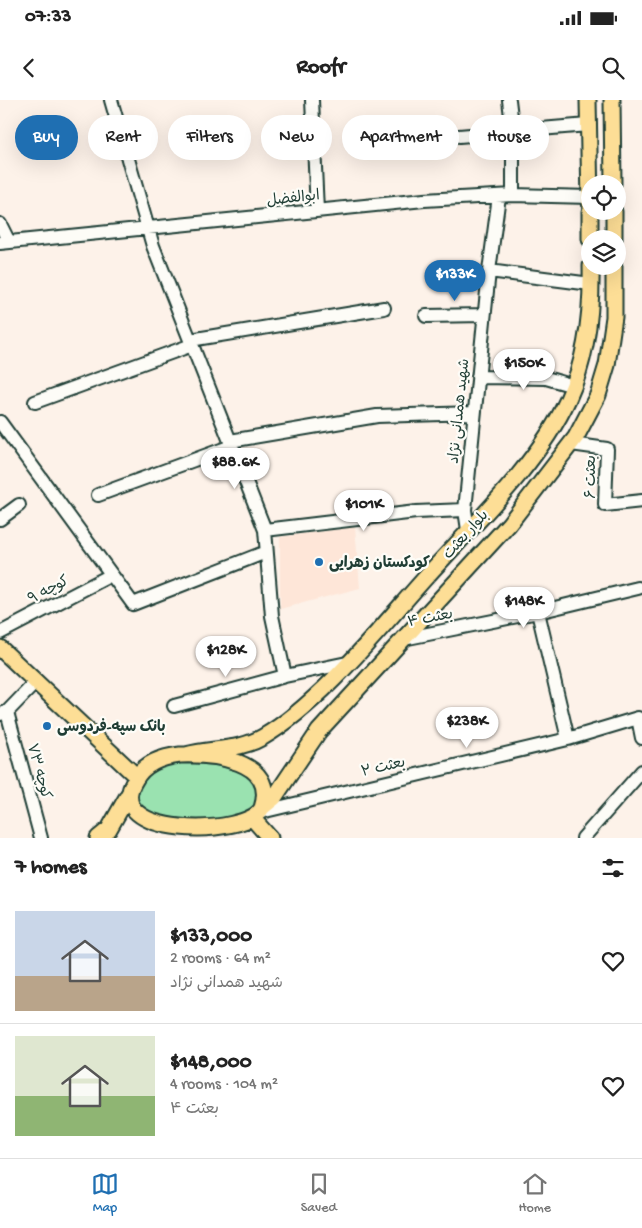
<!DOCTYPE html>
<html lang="en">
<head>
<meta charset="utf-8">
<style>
	body { margin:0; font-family:"Gochi Hand","Playpen Sans Arabic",sans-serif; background:#f2f2f2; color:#222; height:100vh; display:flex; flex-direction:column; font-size:19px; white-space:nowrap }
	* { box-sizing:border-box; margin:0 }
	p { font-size:16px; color:#767676 }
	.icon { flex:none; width:28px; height:28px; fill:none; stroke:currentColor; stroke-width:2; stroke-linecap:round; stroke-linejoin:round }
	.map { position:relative; height:738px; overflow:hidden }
	.details { display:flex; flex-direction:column; background:#fff; flex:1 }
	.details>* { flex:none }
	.banner { position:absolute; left:15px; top:15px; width:612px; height:45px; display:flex; gap:10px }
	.tools { position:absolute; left:581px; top:75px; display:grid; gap:10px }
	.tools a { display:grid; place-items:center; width:45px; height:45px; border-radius:50%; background:#fff; box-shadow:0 5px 20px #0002; font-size:25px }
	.price { position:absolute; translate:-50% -42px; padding:0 11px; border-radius:18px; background:#fff; color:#222; font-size:16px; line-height:32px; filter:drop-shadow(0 1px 2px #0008) }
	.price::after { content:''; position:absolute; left:50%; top:30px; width:15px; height:11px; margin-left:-8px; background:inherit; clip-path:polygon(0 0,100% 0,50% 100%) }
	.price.active { background:#1f6fb2; color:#fff }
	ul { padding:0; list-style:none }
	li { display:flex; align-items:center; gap:15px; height:125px; padding:0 15px }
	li+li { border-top:1px solid #e0e0e0 }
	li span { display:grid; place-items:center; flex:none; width:140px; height:100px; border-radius:0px; color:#555 }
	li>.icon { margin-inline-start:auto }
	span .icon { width:60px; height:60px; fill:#fffc; stroke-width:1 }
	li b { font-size:21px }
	h2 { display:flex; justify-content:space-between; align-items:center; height:60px; padding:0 15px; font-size:21px }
	.pill { padding:0 18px; border-radius:22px; background:#fff; box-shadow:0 5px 20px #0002; font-size:18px; line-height:45px }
	.pill.active { background:#1f6fb2; color:#fff }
	.status { display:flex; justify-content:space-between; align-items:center; height:35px; padding:0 25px; background:#fff; direction:ltr }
	.status svg { height:14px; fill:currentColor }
	header { display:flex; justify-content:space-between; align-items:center; height:65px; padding:0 15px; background:#fff; font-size:22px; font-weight:700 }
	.tab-bar { display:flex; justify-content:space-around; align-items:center; height:70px; border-top:1px solid #e0e0e0; background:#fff; font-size:14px; color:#767676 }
	.tab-bar a { display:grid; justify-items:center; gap:2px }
	.tab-bar .active { color:#1f6fb2 }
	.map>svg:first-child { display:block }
	.built { fill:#fee6d8 }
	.green { fill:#9ae2b0; stroke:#5c9072 }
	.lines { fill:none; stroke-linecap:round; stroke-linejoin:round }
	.minor-casing { stroke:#1f3d34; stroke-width:16 }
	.major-casing { stroke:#1f3d34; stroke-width:19 }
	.minor { stroke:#fdfcf7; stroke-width:12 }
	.major { stroke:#fdde96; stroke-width:15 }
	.poi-dot { fill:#1f6fb2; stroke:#fdfcf7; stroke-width:2 }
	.labels { text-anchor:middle; stroke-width:4.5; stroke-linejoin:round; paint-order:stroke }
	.street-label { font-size:15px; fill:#1f3d34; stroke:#fdfcf7 }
	.poi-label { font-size:15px; font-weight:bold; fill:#1f3d34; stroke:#fdfcf7; text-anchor:start }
</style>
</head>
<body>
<div class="status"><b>07:33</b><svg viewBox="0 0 49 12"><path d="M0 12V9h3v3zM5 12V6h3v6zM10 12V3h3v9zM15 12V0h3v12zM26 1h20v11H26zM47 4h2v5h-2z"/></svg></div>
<header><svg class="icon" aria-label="back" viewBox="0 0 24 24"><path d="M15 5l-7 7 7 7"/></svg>Roofr<svg class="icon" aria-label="search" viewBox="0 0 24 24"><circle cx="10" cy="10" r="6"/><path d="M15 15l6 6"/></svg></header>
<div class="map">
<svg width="642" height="738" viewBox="0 0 642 738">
	<rect width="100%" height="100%" fill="#fdf2e9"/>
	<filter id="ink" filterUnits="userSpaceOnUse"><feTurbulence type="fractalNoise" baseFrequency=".02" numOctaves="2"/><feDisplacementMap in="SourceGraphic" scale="10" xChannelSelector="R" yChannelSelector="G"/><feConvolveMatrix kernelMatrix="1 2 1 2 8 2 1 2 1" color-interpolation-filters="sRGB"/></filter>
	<g filter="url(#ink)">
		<!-- built -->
		<path class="built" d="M355,427L360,488L280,509V437Z"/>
		<!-- green -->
		<path class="green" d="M175,662L234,667L249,675L254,683L257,692L256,704L246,717L215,729L142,716L135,691L152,669Z"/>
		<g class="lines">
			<!-- minor casing -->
			<g class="minor-casing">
				<path id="minor" d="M111,0L153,146L265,430L272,516L285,576L347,563
					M312,0L317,111
					M509,0L513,33V95
					M459,36L588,25
					M0,124L9,142
					M0,143L424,100L513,95L590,97
					M489,171L591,184
					M426,216L484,215
					M190,240L384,208
					M478,277L546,278L574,286
					M35,302L192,245
					M0,322L133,504L266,452
					M230,341L377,316L474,313
					M571,344L607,349L605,405L642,401
					M98,395L232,346
					M465,410L489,171L499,96
					M0,419L19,405
					M265,430L416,412L465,410L468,430
					M538,512L568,639
					M0,533L111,475
					M403,539L538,512L638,488
					M174,606L285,576
					M7,612L41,738
					M0,614L7,612L35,583
					M261,712L568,639L638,618L642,638
					M583,738L642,671"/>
			</g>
			<!-- major casing -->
			<g class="major-casing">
				<path id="major" d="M588,0L590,103
					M612,0L613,84
					M590,111V139
					M614,111V139
					M0,548L137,677
					M180,655C211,654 278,659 262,708C248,738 99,738 135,680C144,663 162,657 180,655Z
					M186,655C212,648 239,651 263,637C321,603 381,527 427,476C474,424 539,363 568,299C587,258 592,211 591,166
					M263,707L274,698L319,631L509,424L576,337L598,295L607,265L614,217V166
					M254,720L270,738
					M98,738L109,729L130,692"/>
			</g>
			<!-- minor -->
			<use href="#minor" class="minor"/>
			<!-- major -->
			<use href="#major" class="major"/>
		</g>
	</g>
	<!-- markers -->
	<g class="poi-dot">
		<circle cx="319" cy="462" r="5"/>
		<circle cx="47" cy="626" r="5"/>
	</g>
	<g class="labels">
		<!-- street labels -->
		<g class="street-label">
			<text transform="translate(293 97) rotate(-6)" y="5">ابوالفضل</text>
			<text transform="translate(458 311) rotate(-84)" y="5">شهید همدانی نژاد</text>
			<text transform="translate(590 377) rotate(-90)" y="5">بعثت ۶</text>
			<text transform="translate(465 434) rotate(-48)" y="5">بلوار بعثت</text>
			<text transform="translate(48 489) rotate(-28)" y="5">کوچه ۹</text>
			<text transform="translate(430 517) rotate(-11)" y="5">بعثت ۴</text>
			<text transform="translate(383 666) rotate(-13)" y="5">بعثت ۲</text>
			<text transform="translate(40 671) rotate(75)" y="5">کوچه ۷۳</text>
		</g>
		<!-- poi labels -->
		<g class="poi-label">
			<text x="329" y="467">کودکستان زهرایی</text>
			<text x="57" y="631">بانک سپه-فردوسی</text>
		</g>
	</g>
</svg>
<div class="tools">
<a><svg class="icon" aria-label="locate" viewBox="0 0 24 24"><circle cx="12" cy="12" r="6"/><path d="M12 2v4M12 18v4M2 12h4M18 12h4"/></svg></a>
<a><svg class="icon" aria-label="layers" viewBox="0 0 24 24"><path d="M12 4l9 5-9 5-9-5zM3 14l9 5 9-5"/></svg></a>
</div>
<b class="price active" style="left:455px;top:202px">$133K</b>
<b class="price" style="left:524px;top:291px">$150K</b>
<b class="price" style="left:235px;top:390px">$88.6K</b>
<b class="price" style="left:364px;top:432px">$101K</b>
<b class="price" style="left:524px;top:529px">$148K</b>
<b class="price" style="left:226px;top:578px">$128K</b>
<b class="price" style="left:467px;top:649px">$238K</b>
<div class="banner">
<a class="pill active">Buy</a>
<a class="pill">Rent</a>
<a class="pill">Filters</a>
<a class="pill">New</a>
<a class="pill">Apartment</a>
<a class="pill">House</a>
</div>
</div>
<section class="details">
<h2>7 homes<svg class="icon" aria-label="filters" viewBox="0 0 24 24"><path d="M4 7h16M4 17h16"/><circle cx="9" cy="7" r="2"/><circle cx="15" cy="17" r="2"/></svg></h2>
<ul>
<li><span style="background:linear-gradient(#c9d6e8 65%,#b9a48a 0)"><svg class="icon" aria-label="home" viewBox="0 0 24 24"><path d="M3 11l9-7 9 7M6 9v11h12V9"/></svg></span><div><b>$133,000</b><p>2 rooms · 64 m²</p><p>شهید همدانی نژاد</p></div><svg class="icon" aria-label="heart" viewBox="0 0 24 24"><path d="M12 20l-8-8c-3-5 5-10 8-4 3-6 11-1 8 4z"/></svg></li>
<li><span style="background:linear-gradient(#dfe7d0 60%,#8fb573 0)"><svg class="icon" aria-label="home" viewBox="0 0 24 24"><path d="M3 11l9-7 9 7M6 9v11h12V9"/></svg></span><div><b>$148,000</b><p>4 rooms · 104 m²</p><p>بعثت ۴</p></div><svg class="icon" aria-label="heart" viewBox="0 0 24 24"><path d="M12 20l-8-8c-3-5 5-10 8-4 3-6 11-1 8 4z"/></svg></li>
</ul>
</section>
<nav class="tab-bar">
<a class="active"><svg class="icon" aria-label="map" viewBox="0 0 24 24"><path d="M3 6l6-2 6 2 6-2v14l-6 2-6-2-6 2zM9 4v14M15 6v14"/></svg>Map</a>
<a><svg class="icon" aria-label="saved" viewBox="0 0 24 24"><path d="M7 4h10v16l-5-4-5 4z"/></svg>Saved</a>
<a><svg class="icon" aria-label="home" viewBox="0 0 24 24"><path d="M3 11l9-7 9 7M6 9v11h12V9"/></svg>Home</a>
</nav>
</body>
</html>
